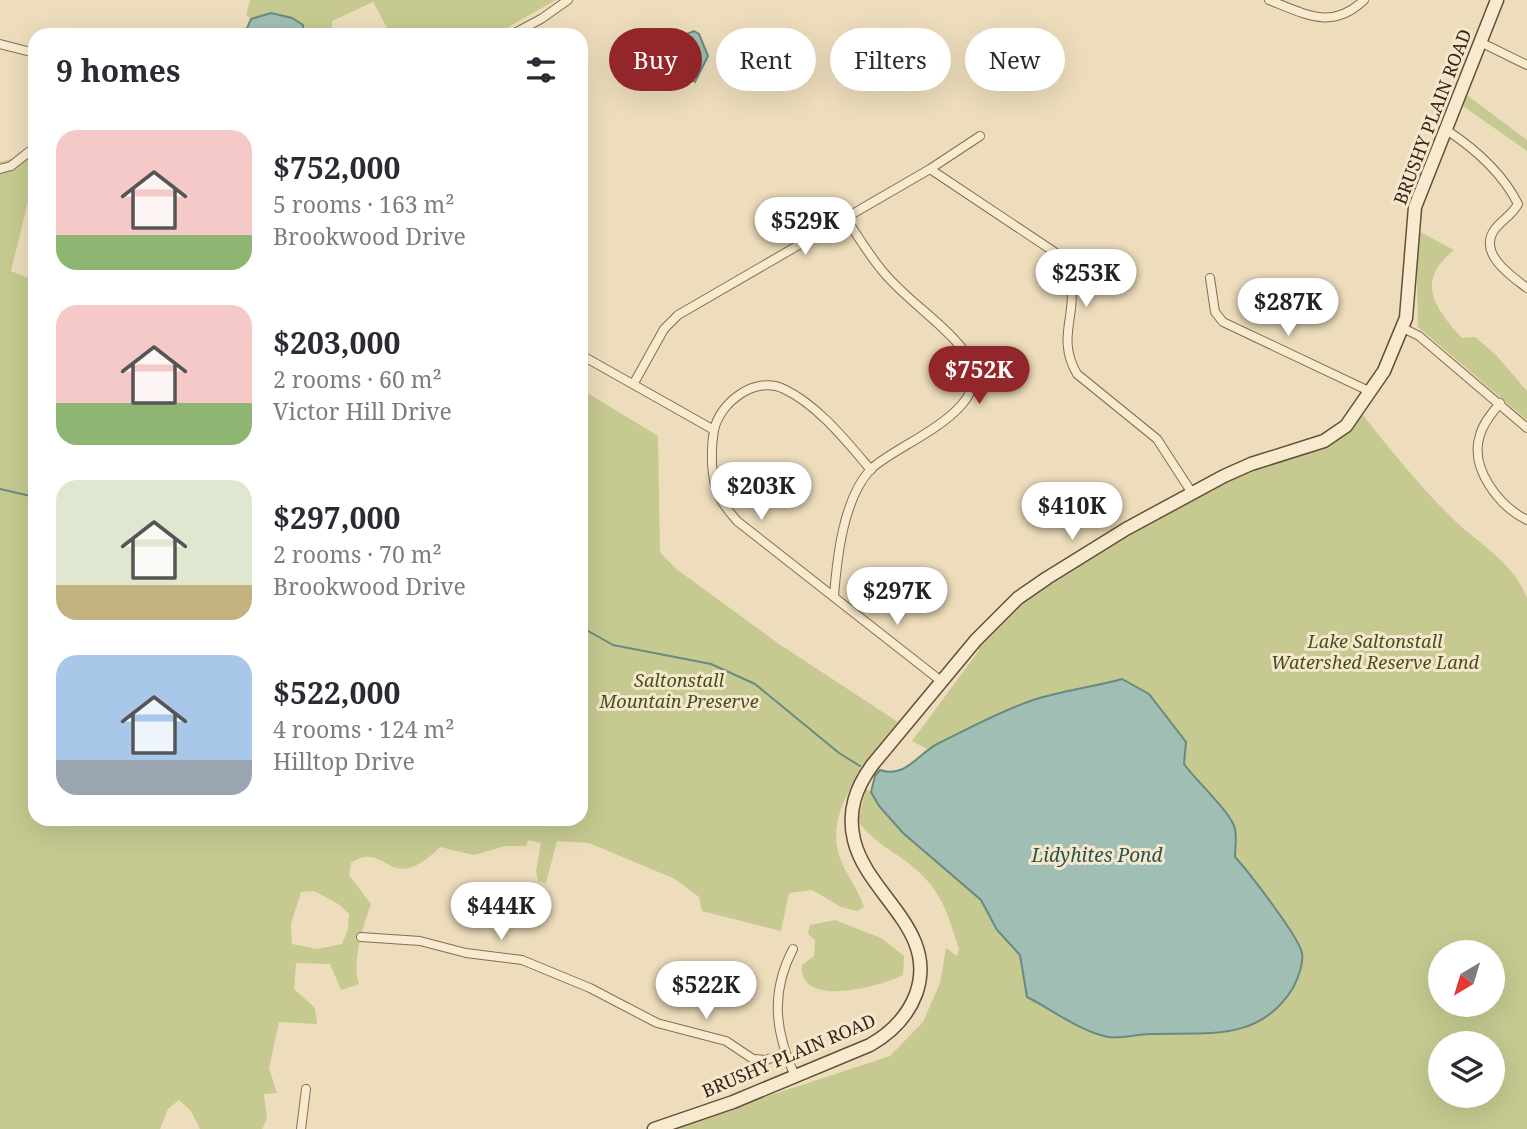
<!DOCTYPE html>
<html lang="en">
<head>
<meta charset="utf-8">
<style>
	body { margin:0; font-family:"Noto Serif",serif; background:#f7f7f7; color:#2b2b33; height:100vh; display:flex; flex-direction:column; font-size:26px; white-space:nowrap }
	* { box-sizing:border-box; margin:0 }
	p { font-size:23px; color:#7c7c81 }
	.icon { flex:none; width:38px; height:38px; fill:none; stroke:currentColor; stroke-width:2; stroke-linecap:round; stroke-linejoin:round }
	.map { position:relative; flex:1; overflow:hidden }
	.details { position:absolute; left:28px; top:28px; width:560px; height:798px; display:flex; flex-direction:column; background:#fff; border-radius:21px; box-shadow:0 7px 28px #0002 }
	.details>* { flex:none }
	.banner { position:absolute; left:609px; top:28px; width:665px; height:63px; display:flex; gap:14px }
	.needle { width:46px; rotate:218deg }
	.tools { position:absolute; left:1428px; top:940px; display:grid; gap:14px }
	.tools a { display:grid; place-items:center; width:77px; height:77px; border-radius:50%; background:#fff; box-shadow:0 7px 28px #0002; font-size:35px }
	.price { position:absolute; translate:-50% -60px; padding:0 16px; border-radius:24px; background:#fff; color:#222; font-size:23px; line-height:46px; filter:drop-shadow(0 2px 4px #0008) }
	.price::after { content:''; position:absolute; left:50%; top:42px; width:21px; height:16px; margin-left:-10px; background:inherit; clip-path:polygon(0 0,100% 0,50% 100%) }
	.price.current { background:#93262b; color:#fff }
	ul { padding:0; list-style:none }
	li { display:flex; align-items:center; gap:21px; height:175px; padding:0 28px }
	li span { display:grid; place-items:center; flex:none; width:196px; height:140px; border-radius:21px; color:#555 }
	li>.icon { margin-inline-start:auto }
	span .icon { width:84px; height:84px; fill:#fffc; stroke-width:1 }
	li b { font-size:30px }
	h2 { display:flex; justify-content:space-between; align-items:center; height:84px; padding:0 28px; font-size:30px }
	.chip { padding:0 24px; border-radius:32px; background:#fff; box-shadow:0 7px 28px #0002; font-size:24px; line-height:63px }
	.chip.current { background:#93262b; color:#fff }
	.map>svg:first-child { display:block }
	.green { fill:#c6ca90; fill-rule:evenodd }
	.water { fill:#a0beb4; stroke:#688b81; stroke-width:2 }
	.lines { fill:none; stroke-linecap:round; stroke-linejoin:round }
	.stream { stroke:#688b81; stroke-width:2 }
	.minor-casing { stroke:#846d56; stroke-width:10 }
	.secondary-casing { stroke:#664e39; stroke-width:15 }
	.minor { stroke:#f8eace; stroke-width:8 }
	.secondary { stroke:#f8eace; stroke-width:12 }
	.labels { text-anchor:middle; stroke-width:6; stroke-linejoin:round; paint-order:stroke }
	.street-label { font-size:18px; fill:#33261b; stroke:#f5e7cb }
	.park-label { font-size:18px; font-style:italic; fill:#455021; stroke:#f5e7cb }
	.water-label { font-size:19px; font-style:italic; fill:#2a534f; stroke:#f5e7cb }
</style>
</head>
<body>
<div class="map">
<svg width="1527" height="1129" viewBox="0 0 1527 1129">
	<rect width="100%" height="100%" fill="#edddbc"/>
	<!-- green -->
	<path class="green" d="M250,0H556L494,35H391L373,2L332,21V35H303L302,25C284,13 271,13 251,19L246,15Z
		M1464,93L1527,140V151L1460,104Z
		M35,142V173L11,271L31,279L35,277V819H581V389L658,436L660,552L675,568L779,644L898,722C871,756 822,811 840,858C846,875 858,888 864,907L857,911L841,907L812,890L789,893L781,931L702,911L699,897L675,879L589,843L557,841L546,883L538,881L536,871L541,843L528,840L526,846H505L474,855L440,847C388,899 387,838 351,863L349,875L371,904C364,924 351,964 359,984L341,990L330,964L296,963L294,989L315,1008L317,1024L279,1022L269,1068L277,1093L264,1094L267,1119L262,1129H200L191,1111L179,1100L168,1109L160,1129H0V162L11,159ZM314,891L340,905L349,914L348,929L342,944L317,949L292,944L291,924L301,892Z
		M1416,230L1454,250C1415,281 1434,307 1462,338L1475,337L1496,355L1527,391V420L1418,327Z
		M1363,415C1391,451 1419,485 1451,517C1477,543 1513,561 1527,598V1129H667L890,1056L923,1022L940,983L946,948L957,956L959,949C948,914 942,891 912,866C894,851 871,841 858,821L866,789L871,792L879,806L903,833L981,900L997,930L1020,955L1028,997L1109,1037L1151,1034L1302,952L1255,879L1235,857C1235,848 1237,838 1234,829C1230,812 1196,781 1183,764L1186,742L1122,679L1034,700L927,749L912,741L980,649L973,650L1025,600L1114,541L1249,470L1335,442ZM1440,952H1493V1004H1440ZM1440,1043H1493V1096H1440Z
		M835,920L881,938L904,956L903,975C880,987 798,1009 802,965L814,956L815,940L808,934L810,925Z"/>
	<!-- water -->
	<path class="water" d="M271,13L292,18L303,25V35H244L251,19Z
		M694,31L699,34L708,56L695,82L679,69L674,59L684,35Z
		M1122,679L1149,694L1186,742L1184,764C1196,781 1231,812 1235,829C1237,838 1235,848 1235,857C1248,871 1299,937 1302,953C1304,965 1298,978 1293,988C1259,1043 1206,1032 1150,1034C1137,1034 1121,1039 1108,1037C1079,1031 1053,1010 1027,997L1020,955L997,930L981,900L903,833L879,806L871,792L875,776L880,770C906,779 918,753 939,743C970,728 1001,711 1033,700C1061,691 1093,687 1122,679Z"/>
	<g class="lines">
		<!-- stream -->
		<path class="stream" d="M0,489L35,497
			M581,627L613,645L711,664L755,684L839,753L860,766"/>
		<!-- minor casing -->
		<g class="minor-casing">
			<path id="minor" d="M1269,0C1305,14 1332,31 1364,0
				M511,35L541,19L568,0
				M1480,42L1527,65
				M0,44L35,53
				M1445,129C1474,148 1502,172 1518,204C1512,215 1502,220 1495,229C1477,253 1511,276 1527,288
				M0,169L11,166L35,147
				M930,169L1056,253C1093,302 1050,328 1077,374L1157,439L1192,493
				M1210,278L1215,312L1223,322L1371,392
				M1403,328L1419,336L1527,428
				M581,355L714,430
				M634,383L664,329L678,315L930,169L980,136
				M1500,403C1493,412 1483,423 1480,435C1469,468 1499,506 1527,520
				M871,470C847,442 818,405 784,389C756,375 720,402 714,430C711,446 711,469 715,484C718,499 727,509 737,521L941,681
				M834,596C837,558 843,500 870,470C896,443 1006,408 965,352C943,323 909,302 885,274C870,257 858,236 845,217
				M361,937L420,941L466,953L522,960L590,988L657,1023L726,1041L753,1059L766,1060L785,1053
				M793,949C770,993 775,1032 795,1076
				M301,1129L306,1089"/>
		</g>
		<!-- secondary casing -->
		<g class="secondary-casing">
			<path id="secondary" d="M654,1129L733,1102L870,1045C891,1033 907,1018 916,994C939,930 867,895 854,840C847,811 856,787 873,764L976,640L1018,598L1047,578L1126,529L1224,476L1251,464L1324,441L1346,426L1384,371L1406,318L1415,207L1497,0"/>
		</g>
		<!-- minor -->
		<use href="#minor" class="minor"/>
		<!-- secondary -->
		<use href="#secondary" class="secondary"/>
	</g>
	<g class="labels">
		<!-- street labels -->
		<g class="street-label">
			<text transform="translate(1433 117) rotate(-69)" y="6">BRUSHY PLAIN ROAD</text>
			<text transform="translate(789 1056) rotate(-23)" y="6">BRUSHY PLAIN ROAD</text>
		</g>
		<!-- park labels -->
		<g class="park-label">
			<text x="1375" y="648">Lake Saltonstall<tspan x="1375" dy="21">Watershed Reserve Land</tspan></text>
			<text x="679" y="687">Saltonstall<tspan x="679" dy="21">Mountain Preserve</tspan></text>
		</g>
		<!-- water labels -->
		<g class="water-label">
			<text x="1097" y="862">Lidyhites Pond</text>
		</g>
	</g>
</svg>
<div class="tools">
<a><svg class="needle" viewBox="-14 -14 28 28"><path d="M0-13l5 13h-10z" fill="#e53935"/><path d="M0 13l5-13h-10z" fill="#7c7c81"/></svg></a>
<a><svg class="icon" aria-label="layers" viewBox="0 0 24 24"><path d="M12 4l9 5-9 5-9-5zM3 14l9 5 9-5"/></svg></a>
</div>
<b class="price" style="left:805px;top:257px">$529K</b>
<b class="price" style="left:1086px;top:309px">$253K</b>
<b class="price" style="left:1288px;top:338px">$287K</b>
<b class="price current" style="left:979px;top:406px">$752K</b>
<b class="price" style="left:761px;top:522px">$203K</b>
<b class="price" style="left:1072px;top:542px">$410K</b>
<b class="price" style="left:897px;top:627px">$297K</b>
<b class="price" style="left:501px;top:942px">$444K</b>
<b class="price" style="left:706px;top:1021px">$522K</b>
<div class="banner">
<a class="chip current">Buy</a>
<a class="chip">Rent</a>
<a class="chip">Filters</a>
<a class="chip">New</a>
</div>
<section class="details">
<h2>9 homes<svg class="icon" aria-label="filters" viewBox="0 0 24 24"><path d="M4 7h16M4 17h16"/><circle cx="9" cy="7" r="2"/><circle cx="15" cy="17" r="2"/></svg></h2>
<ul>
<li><span style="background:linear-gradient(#f6c9c9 75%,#8fb573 0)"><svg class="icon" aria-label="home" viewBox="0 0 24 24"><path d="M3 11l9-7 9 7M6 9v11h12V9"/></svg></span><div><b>$752,000</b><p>5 rooms · 163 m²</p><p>Brookwood Drive</p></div></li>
<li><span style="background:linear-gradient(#f6c9c9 70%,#8fb573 0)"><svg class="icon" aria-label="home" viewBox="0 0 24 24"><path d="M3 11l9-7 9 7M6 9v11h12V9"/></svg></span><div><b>$203,000</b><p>2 rooms · 60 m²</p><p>Victor Hill Drive</p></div></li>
<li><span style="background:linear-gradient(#dfe7d0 75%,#c2b280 0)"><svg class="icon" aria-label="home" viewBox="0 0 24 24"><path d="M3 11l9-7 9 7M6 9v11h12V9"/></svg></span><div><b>$297,000</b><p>2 rooms · 70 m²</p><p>Brookwood Drive</p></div></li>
<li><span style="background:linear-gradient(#a9c7e8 75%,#9aa5b1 0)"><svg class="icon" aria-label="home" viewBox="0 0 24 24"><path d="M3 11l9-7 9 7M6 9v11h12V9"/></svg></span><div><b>$522,000</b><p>4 rooms · 124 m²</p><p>Hilltop Drive</p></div></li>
</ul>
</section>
</div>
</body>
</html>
